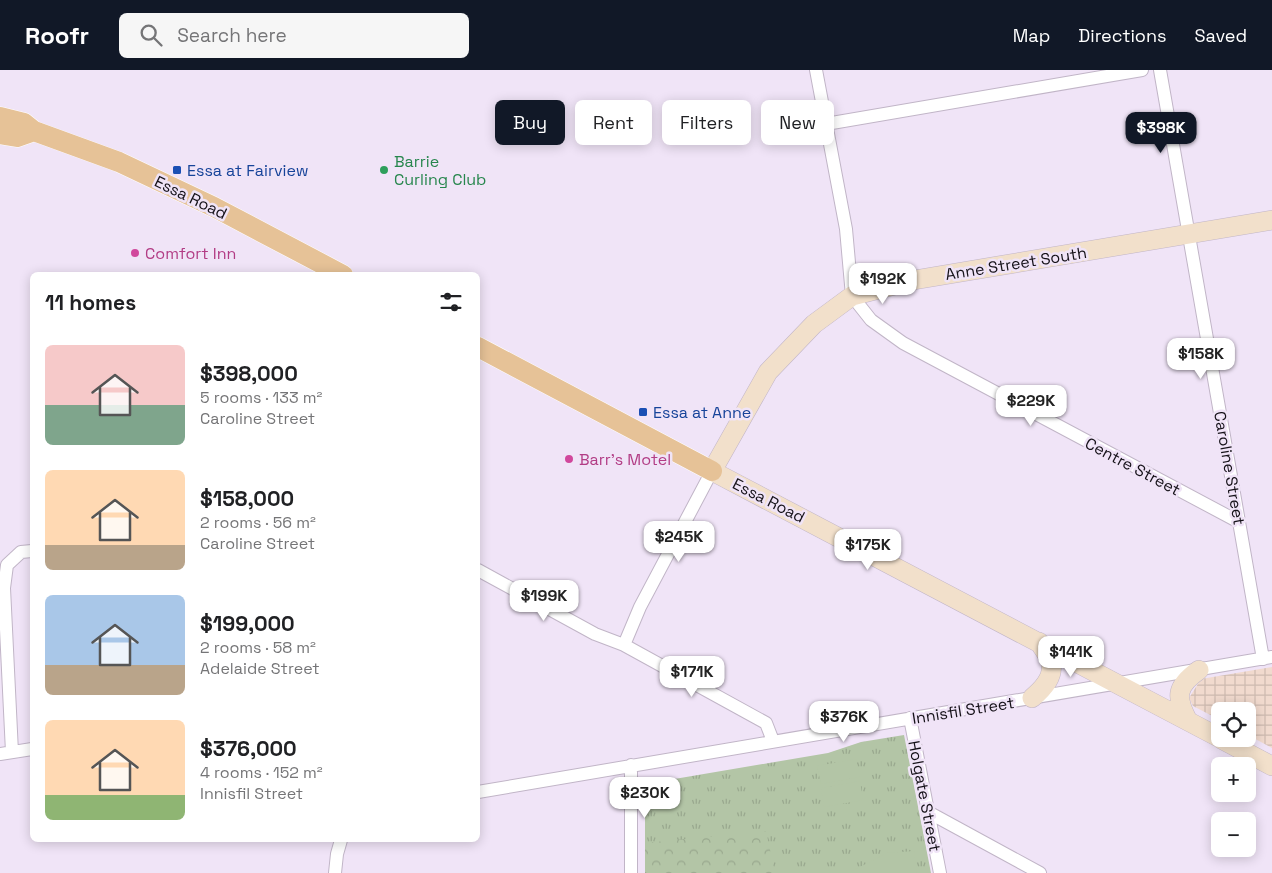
<!DOCTYPE html>
<html lang="en">
<head>
<meta charset="utf-8">
<style>
	body { margin:0; font-family:"Space Grotesk",sans-serif; background:#f6f6f6; color:#202124; height:100vh; display:flex; flex-direction:column; font-size:19px; white-space:nowrap }
	* { box-sizing:border-box; margin:0 }
	p { font-size:16px; color:#757577 }
	.icon { flex:none; width:28px; height:28px; fill:none; stroke:currentColor; stroke-width:2; stroke-linecap:round; stroke-linejoin:round }
	.map { position:relative; flex:1; overflow:hidden }
	.panel { position:absolute; left:30px; top:202px; width:450px; height:570px; display:flex; flex-direction:column; background:#fff; border-radius:8px; box-shadow:0 2px 12px #0003 }
	.panel>* { flex:none }
	.guide { position:absolute; left:495px; top:30px; width:475px; height:45px; display:flex; gap:10px }
	.tools { position:absolute; left:1211px; top:632px; display:grid; gap:10px }
	.tools a { display:grid; place-items:center; width:45px; height:45px; border-radius:8px; background:#fff; box-shadow:0 2px 12px #0003; font-size:25px }
	.price { position:absolute; translate:-50% -42px; padding:0 11px; border-radius:10px; background:#fff; color:#222; font-size:16px; line-height:32px; filter:drop-shadow(0 1px 2px #0008) }
	.price::after { content:''; position:absolute; left:50%; top:30px; width:15px; height:11px; margin-left:-8px; background:inherit; clip-path:polygon(0 0,100% 0,50% 100%) }
	.price.selected { background:#111827; color:#fff }
	ul { padding:0; list-style:none }
	li { display:flex; align-items:center; gap:15px; height:125px; padding:0 15px }
	li span { display:grid; place-items:center; flex:none; width:140px; height:100px; border-radius:8px; color:#555 }
	li>.icon { margin-inline-start:auto }
	span .icon { width:60px; height:60px; fill:#fffc; stroke-width:1 }
	li b { font-size:21px }
	h2 { display:flex; justify-content:space-between; align-items:center; height:60px; padding:0 15px; font-size:21px }
	.chip { padding:0 18px; border-radius:8px; background:#fff; box-shadow:0 2px 12px #0003; font-size:18px; line-height:45px }
	.chip.selected { background:#111827; color:#fff }
	header { display:flex; align-items:center; gap:30px; box-sizing:border-box; height:70px; padding:0 25px; background:#111827; color:#fff }
	header strong { font-size:24px }
	nav { display:flex; gap:28px; margin-inline-start:auto; font-size:18px }
	.search { width:350px; height:45px; background:#f6f6f6; display:flex; align-items:center; gap:12px; box-sizing:border-box; padding:0 18px; border-radius:8px; color:#757577; font-size:19px }
	.map>svg:first-child { display:block }
	.industrial { fill:url(#industrial-grid) }
	.grass { fill:url(#grass-tufts) }
	.forest { fill:url(#forest-crowns) }
	.pitch { fill:#b3c5a6 }
	.lines { fill:none; stroke-linecap:round; stroke-linejoin:round }
	.street-casing { stroke:#c1b5c7; stroke-width:14 }
	.secondary-casing { stroke:#c1b5c7; stroke-width:20 }
	.primary-casing { stroke:#fff; stroke-width:21 }
	.street { stroke:#fff; stroke-width:12 }
	.secondary { stroke:#f2e0cb; stroke-width:19 }
	.primary { stroke:#e6c297; stroke-width:20 }
	.transit-dot { fill:#1a4fb4; stroke:#f0e4f7; stroke-width:2 }
	.leisure-dot { fill:#2e9e5b; stroke:#f0e4f7; stroke-width:2 }
	.hotel-dot { fill:#d1479c; stroke:#f0e4f7; stroke-width:2 }
	.labels { text-anchor:middle; stroke-width:5; stroke-linejoin:round; paint-order:stroke }
	.leisure-label { font-size:16px; fill:#27864d; stroke:#f0e4f7; text-anchor:start }
	.transit-label { font-size:16px; fill:#164399; stroke:#f0e4f7; text-anchor:start }
	.street-label { font-size:16px; fill:#151118; stroke:#f0e4f7 }
	.hotel-label { font-size:16px; fill:#b23c85; stroke:#f0e4f7; text-anchor:start }
</style>
</head>
<body>
<header>
<strong>Roofr</strong>
<div class="search"><svg class="icon" aria-label="search" viewBox="0 0 24 24"><circle cx="10" cy="10" r="6"/><path d="M15 15l6 6"/></svg>Search here</div>
<nav><a>Map</a><a>Directions</a><a>Saved</a></nav>
</header>
<div class="map">
<svg width="1272" height="803" viewBox="0 0 1272 803">
	<defs>
		<pattern id="industrial-grid" width="8" height="8" patternUnits="userSpaceOnUse" patternTransform="scale(1.25)"><rect width="8" height="8" fill="#f1dace"/><path d="M0 4h8M4 0v8" fill="none" stroke="#cebab0"/></pattern>
		<pattern id="grass-tufts" width="24" height="20" patternUnits="userSpaceOnUse" patternTransform="scale(1.25)"><rect width="24" height="20" fill="#b3c5a6"/><path d="M3 7l-1-3M5 7V3M7 7l1-3M15 17l-1-3M17 17v-4M19 17l1-3" fill="none" stroke="#99a88e"/></pattern>
		<pattern id="forest-crowns" width="20" height="18" patternUnits="userSpaceOnUse" patternTransform="scale(1.25)"><rect width="20" height="18" fill="#b3c5a6"/><path d="M2 6a3 3 0 1 1 6 0M12 15a3 3 0 1 1 6 0" fill="none" stroke="#99a88e"/></pattern>
	</defs>
	<rect width="100%" height="100%" fill="#f0e4f7"/>
	<!-- industrial -->
	<path class="industrial" d="M1272,597V678L1248,665V641H1220V650L1193,636L1189,628L1201,609Z"/>
	<!-- grass -->
	<path class="grass" d="M904,665L931,803H645V714L828,683L861,672Z"/>
	<!-- forest -->
	<path class="forest" d="M766,761L775,803H645V773Z"/>
	<!-- pitch -->
	<path class="pitch" d="M856,689L860,707L821,714L817,696Z
		M860,711L863,730L824,737L821,718Z
		M914,781L917,803H848L887,783Z"/>
	<g class="lines">
		<!-- street casing -->
		<g class="street-casing">
			<path id="street" d="M816,0L846,159L852,226L871,250L903,273L1239,452
				M1160,0L1263,589
				M826,54L1142,0
				M478,500L595,564L624,575L766,653L773,671
				M624,575L640,537L712,401
				M910,648L940,803
				M12,682L4,518L7,495L21,482L32,481
				M0,684L32,679
				M478,722L1272,587
				M928,742L1040,803
				M335,803L337,784L341,770
				M631,803V695"/>
		</g>
		<!-- secondary casing -->
		<g class="secondary-casing">
			<path id="secondary" d="M1032,628C1043,619 1056,606 1050,590C1047,583 1042,577 1039,572
				M1188,651C1175,627 1176,616 1199,600
				M1220,668L712,401L768,302L814,254L852,226L914,210L1272,150
				M1221,669L1272,696"/>
		</g>
		<!-- primary casing -->
		<g class="primary-casing">
			<path id="primary" d="M0,47L24,53L34,61L119,92L214,137L343,205
				M0,64L17,67L34,61
				M478,277L712,401"/>
		</g>
		<!-- street -->
		<use href="#street" class="street"/>
		<!-- secondary -->
		<use href="#secondary" class="secondary"/>
		<!-- primary -->
		<use href="#primary" class="primary"/>
	</g>
	<!-- markers -->
	<g class="transit-dot">
		<rect x="172" y="95" width="10" height="10" rx="2.5"/>
		<rect x="638" y="337" width="10" height="10" rx="2.5"/>
	</g>
	<circle class="leisure-dot" cx="384" cy="100" r="5"/>
	<g class="hotel-dot">
		<circle cx="135" cy="183" r="5"/>
		<circle cx="569" cy="389" r="5"/>
	</g>
	<g class="labels">
		<!-- leisure labels -->
		<g class="leisure-label">
			<text x="394" y="97">Barrie<tspan x="394" dy="18">Curling Club</tspan></text>
		</g>
		<!-- transit labels -->
		<g class="transit-label">
			<text x="187" y="106">Essa at Fairview</text>
			<text x="653" y="348">Essa at Anne</text>
		</g>
		<!-- street labels -->
		<g class="street-label">
			<text transform="translate(191 127) rotate(26)" y="6">Essa Road</text>
			<text transform="translate(1016 193) rotate(-9)" y="6">Anne Street South</text>
			<text transform="translate(1133 396) rotate(28)" y="6">Centre Street</text>
			<text transform="translate(1230 398) rotate(80)" y="6">Caroline Street</text>
			<text transform="translate(769 430) rotate(27)" y="6">Essa Road</text>
			<text transform="translate(963 640) rotate(-9)" y="6">Innisfil Street</text>
			<text transform="translate(925 726) rotate(79)" y="6">Holgate Street</text>
		</g>
		<!-- hotel labels -->
		<g class="hotel-label">
			<text x="145" y="189">Comfort Inn</text>
			<text x="579" y="395">Barr's Motel</text>
		</g>
	</g>
</svg>
<div class="tools">
<a><svg class="icon" aria-label="locate" viewBox="0 0 24 24"><circle cx="12" cy="12" r="6"/><path d="M12 2v4M12 18v4M2 12h4M18 12h4"/></svg></a>
<a>+</a>
<a>−</a>
</div>
<b class="price selected" style="left:1161px;top:84px">$398K</b>
<b class="price" style="left:883px;top:235px">$192K</b>
<b class="price" style="left:1201px;top:310px">$158K</b>
<b class="price" style="left:1031px;top:357px">$229K</b>
<b class="price" style="left:679px;top:493px">$245K</b>
<b class="price" style="left:868px;top:501px">$175K</b>
<b class="price" style="left:544px;top:552px">$199K</b>
<b class="price" style="left:1071px;top:608px">$141K</b>
<b class="price" style="left:692px;top:628px">$171K</b>
<b class="price" style="left:844px;top:673px">$376K</b>
<b class="price" style="left:645px;top:749px">$230K</b>
<div class="guide">
<a class="chip selected">Buy</a>
<a class="chip">Rent</a>
<a class="chip">Filters</a>
<a class="chip">New</a>
</div>
<section class="panel">
<h2>11 homes<svg class="icon" aria-label="filters" viewBox="0 0 24 24"><path d="M4 7h16M4 17h16"/><circle cx="9" cy="7" r="2"/><circle cx="15" cy="17" r="2"/></svg></h2>
<ul>
<li><span style="background:linear-gradient(#f6c9c9 60%,#7fa58c 0)"><svg class="icon" aria-label="home" viewBox="0 0 24 24"><path d="M3 11l9-7 9 7M6 9v11h12V9"/></svg></span><div><b>$398,000</b><p>5 rooms · 133 m²</p><p>Caroline Street</p></div></li>
<li><span style="background:linear-gradient(#ffd9b3 75%,#b9a48a 0)"><svg class="icon" aria-label="home" viewBox="0 0 24 24"><path d="M3 11l9-7 9 7M6 9v11h12V9"/></svg></span><div><b>$158,000</b><p>2 rooms · 56 m²</p><p>Caroline Street</p></div></li>
<li><span style="background:linear-gradient(#a9c7e8 70%,#b9a48a 0)"><svg class="icon" aria-label="home" viewBox="0 0 24 24"><path d="M3 11l9-7 9 7M6 9v11h12V9"/></svg></span><div><b>$199,000</b><p>2 rooms · 58 m²</p><p>Adelaide Street</p></div></li>
<li><span style="background:linear-gradient(#ffd9b3 75%,#8fb573 0)"><svg class="icon" aria-label="home" viewBox="0 0 24 24"><path d="M3 11l9-7 9 7M6 9v11h12V9"/></svg></span><div><b>$376,000</b><p>4 rooms · 152 m²</p><p>Innisfil Street</p></div></li>
</ul>
</section>
</div>
</body>
</html>
